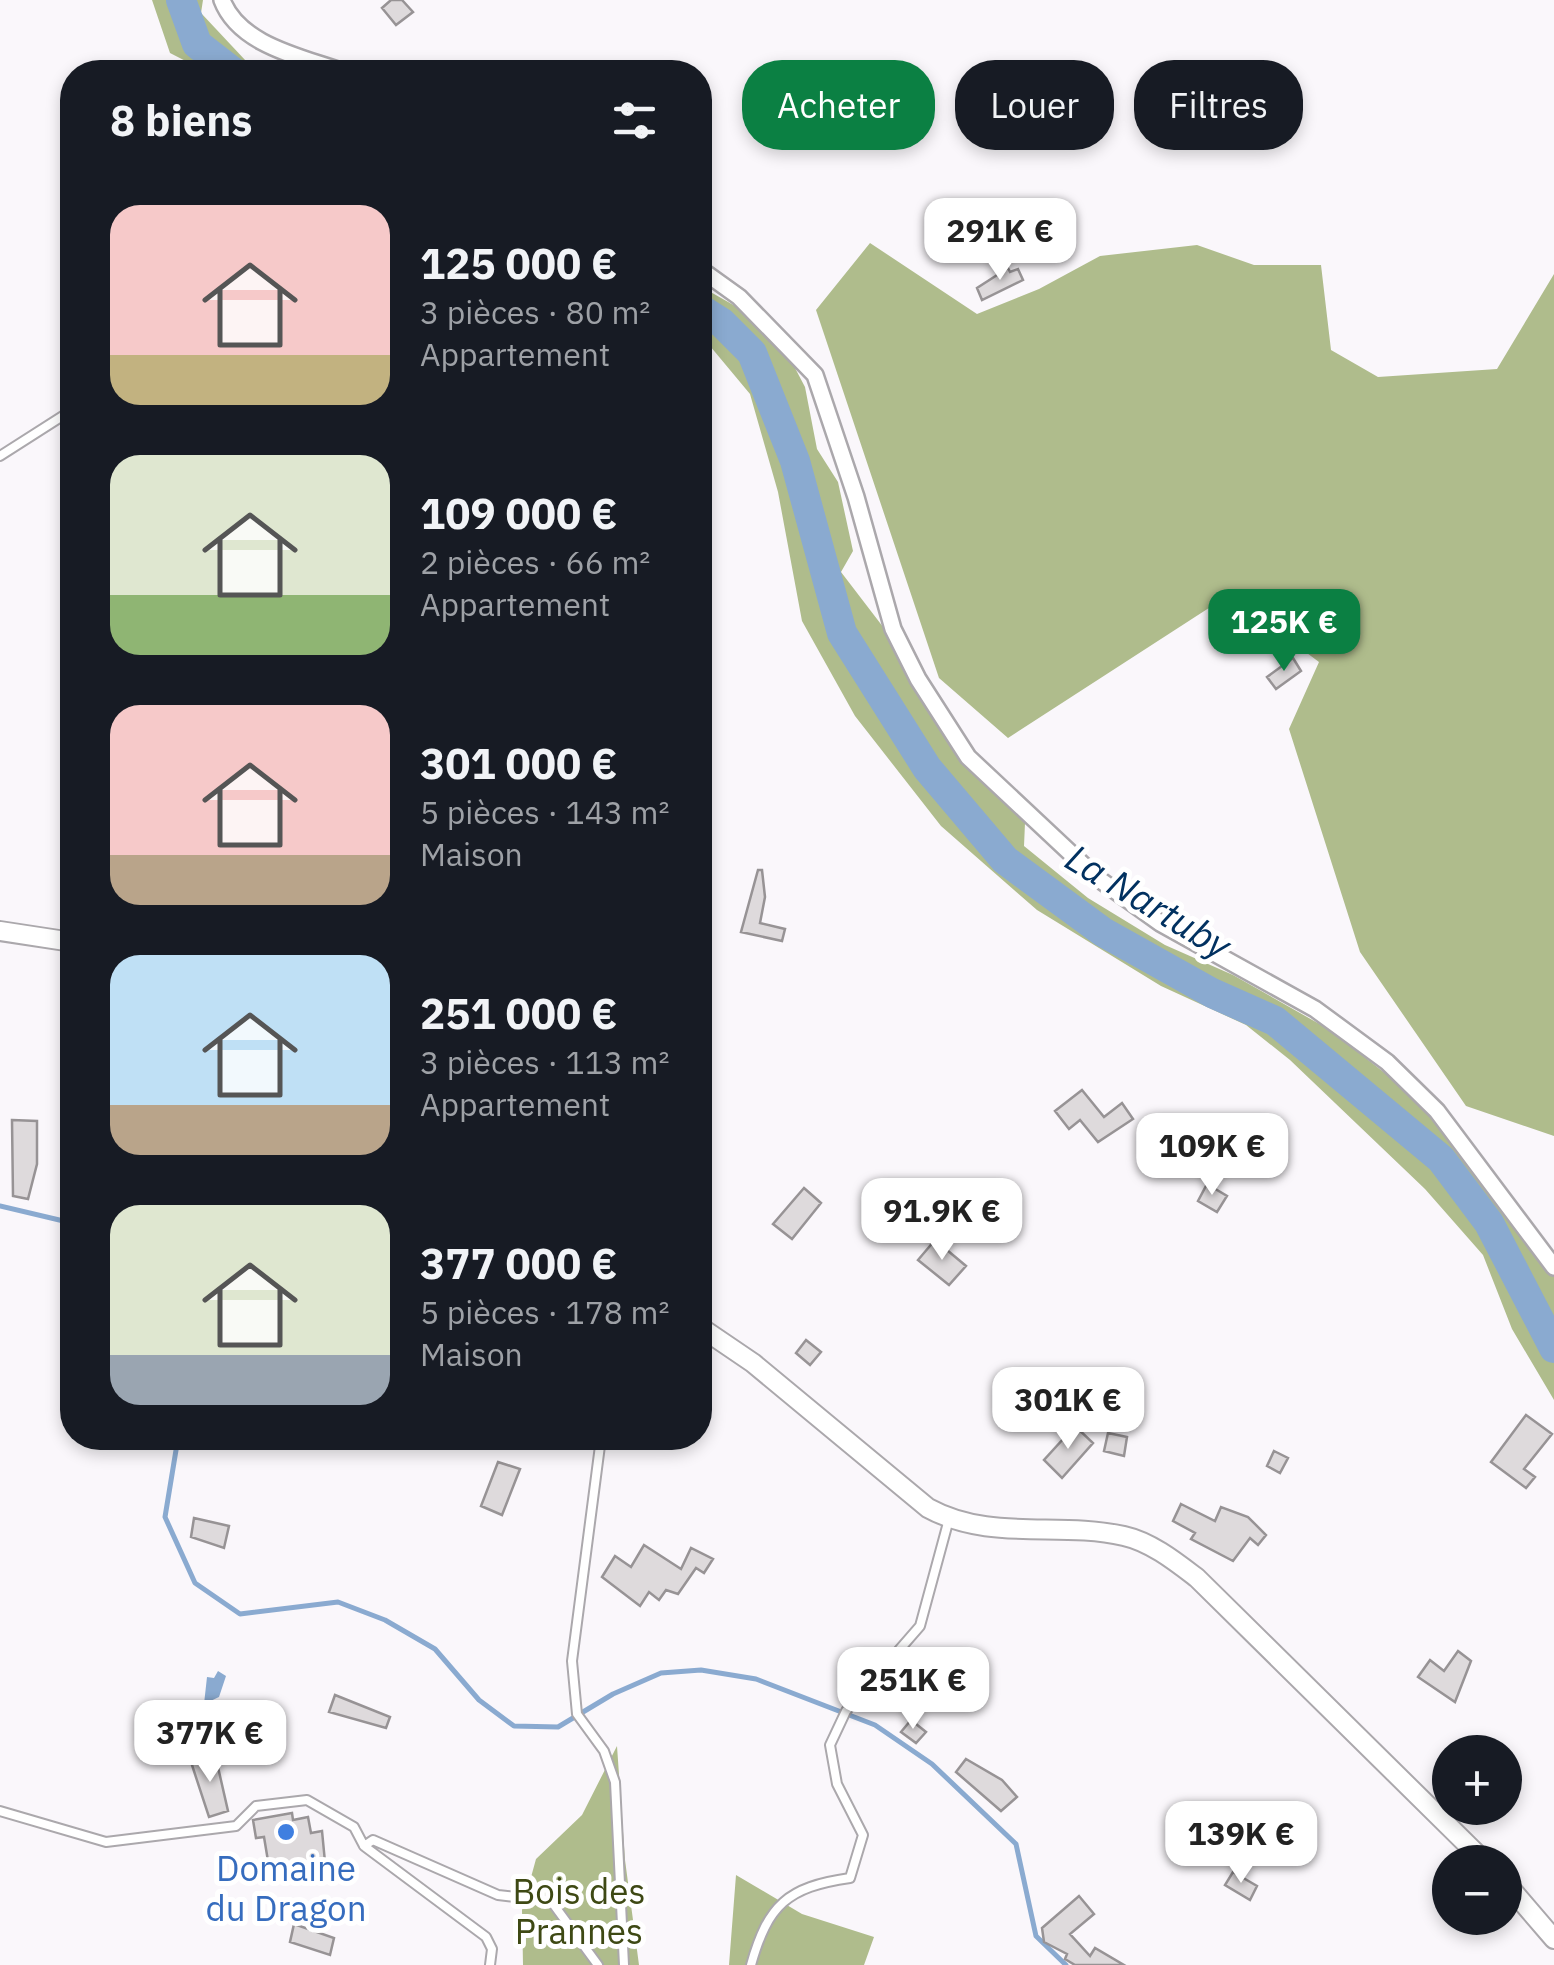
<!DOCTYPE html>
<html lang="fr">
<head>
<meta charset="utf-8">
<style>
	body { margin:0; font-family:"IBM Plex Sans",sans-serif; background:#20242c; color:#f1f3f6; height:100vh; display:flex; flex-direction:column; font-size:38px; white-space:nowrap }
	* { box-sizing:border-box; margin:0 }
	p { font-size:32px; color:#9ea1a6 }
	.icon { flex:none; width:55px; height:55px; fill:none; stroke:currentColor; stroke-width:2; stroke-linecap:round; stroke-linejoin:round }
	.map { position:relative; flex:1; overflow:hidden }
	.sheet { position:absolute; left:60px; top:60px; width:652px; height:1390px; display:flex; flex-direction:column; background:#171b24; border-radius:40px; box-shadow:0 5px 15px #0003 }
	.sheet>* { flex:none }
	.hud { position:absolute; left:742px; top:60px; width:660px; height:90px; display:flex; gap:20px }
	.fabs { position:absolute; left:1432px; top:1735px; display:grid; gap:20px }
	.fabs a { display:grid; place-items:center; width:90px; height:90px; border-radius:50%; background:#171b24; box-shadow:0 5px 15px #0003; font-size:50px }
	.price { position:absolute; translate:-50% -85px; padding:0 22px; border-radius:20px; background:#fff; color:#222; font-size:32px; line-height:65px; filter:drop-shadow(0 2px 5px #0008) }
	.price::after { content:''; position:absolute; left:50%; top:60px; width:30px; height:22px; margin-left:-15px; background:inherit; clip-path:polygon(0 0,100% 0,50% 100%) }
	.price.selected { background:#0b8043; color:#fff }
	ul { padding:0; list-style:none }
	li { display:flex; align-items:center; gap:30px; height:250px; padding:0 50px }
	li span { display:grid; place-items:center; flex:none; width:280px; height:200px; border-radius:30px; color:#555 }
	li>.icon { margin-inline-start:auto }
	span .icon { width:120px; height:120px; fill:#fffc; stroke-width:1 }
	li b { font-size:42px }
	h2 { display:flex; justify-content:space-between; align-items:center; height:120px; padding:0 50px; font-size:42px }
	.tag { padding:0 35px; border-radius:40px; background:#171b24; box-shadow:0 5px 15px #0003; font-size:35px; line-height:90px }
	.tag.selected { background:#0b8043; color:#fff }
	.map>svg:first-child { display:block }
	.forest { fill:#afbc8c }
	.water { fill:#8aaad0 }
	.lines { fill:none; stroke-linecap:round; stroke-linejoin:round }
	.stream { stroke:#8aaad0; stroke-width:5 }
	.river { stroke:#8aaad0; stroke-width:30 }
	.building { fill:#dedadc; stroke:#979395; stroke-width:2.5 }
	.service-casing { stroke:#aba8ac; stroke-width:12 }
	.minor-casing { stroke:#aba8ac; stroke-width:20 }
	.tertiary-casing { stroke:#aba8ac; stroke-width:22 }
	.service { stroke:#fff; stroke-width:8 }
	.minor { stroke:#fff; stroke-width:15 }
	.tertiary { stroke:#fff; stroke-width:18 }
	.shop-dot { fill:#3f7fe0; stroke:#fff; stroke-width:4 }
	.labels { text-anchor:middle; stroke-width:10; stroke-linejoin:round; paint-order:stroke }
	.shop-label { font-size:35px; fill:#366cbe; stroke:#fff }
	.park-label { font-size:35px; fill:#3e4914; stroke:#fff }
	.water-label { font-size:38px; font-style:italic; fill:#013160; stroke:#fff }
</style>
</head>
<body>
<div class="map">
<svg width="1554" height="1965" viewBox="0 0 1554 1965">
	<rect width="100%" height="100%" fill="#faf7fb"/>
	<!-- forest -->
	<path class="forest" d="M152,0H203L201,13L246,61L287,72H207L170,53Z
		M870,243L977,314L1039,289L1100,256L1197,245L1254,265H1321L1331,350L1378,377L1497,369L1554,274V1136L1466,1106L1360,952L1289,729L1319,662L1229,595L1008,738L939,678L816,310Z
		M700,286L751,315L780,344L795,368L805,387L817,449L838,482L853,551L841,572L890,636L916,693L965,764L1025,823L1024,846L1088,898L1165,945L1233,975L1330,1030L1437,1114L1554,1272V1400L1512,1329L1483,1255L1425,1189L1290,1060L1246,1025L1161,986L1037,910L941,826L855,716L802,621L778,492L750,394L700,334Z
		M617,1746L625,1860L639,1965H523L522,1910L536,1859L582,1815Z
		M736,1875L802,1914L874,1937L864,1965H729Z"/>
	<!-- water -->
	<path class="water" d="M218,1671L226,1676L219,1697L204,1704L207,1677L214,1678Z"/>
	<g class="lines">
		<!-- stream -->
		<path class="stream" d="M0,1206L72,1223
			M178,1438L165,1517L195,1583L240,1614L338,1602L385,1620L435,1649L479,1700L514,1726L558,1727L613,1694L661,1673L701,1670L756,1679L875,1725L932,1764L1016,1844L1036,1936L1066,1965"/>
		<!-- river -->
		<path class="river" d="M181,0L197,44L233,72
			M700,309L722,323L752,353L795,461L842,633L927,768L1005,860L1103,932L1212,993L1275,1021L1441,1159L1489,1223L1554,1348"/>
	</g>
	<!-- building -->
	<path class="building" d="M391,0H402L413,12L396,25L382,8Z
		M856,88L865,101L834,124L826,112Z
		M1008,268L1010,272L1018,269L1023,280L982,300L977,288Z
		M1293,658L1301,671L1276,689L1267,677Z
		M758,870H762L765,897L760,923L785,929L782,941L741,932Z
		M1082,1090L1104,1117L1122,1103L1133,1119L1098,1142L1080,1120L1069,1129L1055,1111Z
		M12,1120L37,1121V1164L28,1199L13,1196Z
		M1207,1184L1227,1196L1217,1212L1198,1201Z
		M804,1188L821,1203L792,1239L773,1224Z
		M935,1240L966,1266L949,1285L918,1260Z
		M806,1340L821,1352L810,1365L796,1353Z
		M1526,1415L1552,1434L1524,1469L1535,1477L1526,1488L1491,1462Z
		M1075,1426L1093,1443L1062,1478L1044,1460Z
		M1108,1433L1127,1437L1124,1456L1104,1451Z
		M1274,1451L1288,1458L1280,1473L1267,1466Z
		M498,1462L520,1469L502,1515L481,1506Z
		M1181,1504L1215,1521L1221,1507L1248,1517L1266,1535L1258,1545L1250,1538L1233,1561L1191,1539L1195,1533L1173,1521Z
		M194,1518L229,1526L224,1548L191,1537Z
		M644,1545L681,1569L691,1548L713,1559L704,1573L696,1568L678,1594L666,1590L659,1600L649,1592L640,1606L602,1577L615,1556L631,1567Z
		M1458,1651L1471,1661L1455,1702L1418,1677L1430,1660L1444,1671Z
		M335,1695L390,1717L386,1728L329,1712Z
		M911,1720L926,1732L916,1743L901,1732Z
		M215,1754L228,1811L209,1817L191,1762Z
		M966,1759L1002,1780L1017,1797L1001,1811L956,1772Z
		M292,1813L293,1820L308,1817L311,1833L322,1831L325,1862L314,1863L315,1870L299,1872L297,1861L269,1867L264,1837L256,1838L253,1820Z
		M1233,1872L1257,1886L1250,1900L1225,1885Z
		M1079,1896L1094,1914L1070,1934L1090,1956L1095,1948L1124,1965H1075L1065,1959L1067,1954L1044,1942L1042,1928Z
		M294,1924L334,1938L330,1955L290,1942Z"/>
	<g class="lines">
		<!-- service casing -->
		<g class="service-casing">
			<path id="service" d="M0,456L72,410
				M601,1438L572,1661L577,1714L604,1751L615,1782L624,1965
				M0,1811L106,1842L236,1826L256,1806L307,1800L354,1827L364,1846
				M490,1965L492,1949L486,1937L364,1846L373,1840L498,1895L551,1901L598,1965
				M751,1965C768,1905 787,1887 850,1878L863,1835L837,1784L830,1745L846,1711L920,1626L949,1519"/>
		</g>
		<!-- minor casing -->
		<g class="minor-casing">
			<path id="minor" d="M222,0C239,45 301,57 343,72
				M700,269L739,297L815,375L856,497L893,629L918,679L968,757L1096,877L1160,923L1315,1009L1387,1062L1437,1111L1554,1267"/>
		</g>
		<!-- tertiary casing -->
		<g class="tertiary-casing">
			<path id="tertiary" d="M0,931L72,942
				M700,1327L753,1363L928,1508C990,1542 1058,1521 1124,1536C1151,1542 1176,1562 1197,1578L1485,1862
				M1505,1882L1554,1939"/>
		</g>
		<!-- service -->
		<use href="#service" class="service"/>
		<!-- minor -->
		<use href="#minor" class="minor"/>
		<!-- tertiary -->
		<use href="#tertiary" class="tertiary"/>
	</g>
	<!-- markers -->
	<circle class="shop-dot" cx="286" cy="1832" r="10"/>
	<g class="labels">
		<!-- shop labels -->
		<g class="shop-label">
			<text x="286" y="1881">Domaine<tspan x="286" dy="40">du Dragon</tspan></text>
		</g>
		<!-- park labels -->
		<g class="park-label">
			<text x="579" y="1904">Bois des<tspan x="579" dy="40">Prannes</tspan></text>
		</g>
		<!-- water labels -->
		<g class="water-label">
			<text transform="translate(1148 902) rotate(31)" y="13">La Nartuby</text>
		</g>
	</g>
</svg>
<div class="fabs">
<a>+</a>
<a>−</a>
</div>
<b class="price" style="left:1000px;top:283px">291K €</b>
<b class="price selected" style="left:1284px;top:674px">125K €</b>
<b class="price" style="left:1212px;top:1198px">109K €</b>
<b class="price" style="left:942px;top:1263px">91.9K €</b>
<b class="price" style="left:1068px;top:1452px">301K €</b>
<b class="price" style="left:913px;top:1732px">251K €</b>
<b class="price" style="left:210px;top:1785px">377K €</b>
<b class="price" style="left:1241px;top:1886px">139K €</b>
<div class="hud">
<a class="tag selected">Acheter</a>
<a class="tag">Louer</a>
<a class="tag">Filtres</a>
</div>
<section class="sheet">
<h2>8 biens<svg class="icon" aria-label="filters" viewBox="0 0 24 24"><path d="M4 7h16M4 17h16"/><circle cx="9" cy="7" r="2"/><circle cx="15" cy="17" r="2"/></svg></h2>
<ul>
<li><span style="background:linear-gradient(#f6c9c9 75%,#c2b280 0)"><svg class="icon" aria-label="home" viewBox="0 0 24 24"><path d="M3 11l9-7 9 7M6 9v11h12V9"/></svg></span><div><b>125 000 €</b><p>3 pièces · 80 m²</p><p>Appartement</p></div></li>
<li><span style="background:linear-gradient(#dfe7d0 70%,#8fb573 0)"><svg class="icon" aria-label="home" viewBox="0 0 24 24"><path d="M3 11l9-7 9 7M6 9v11h12V9"/></svg></span><div><b>109 000 €</b><p>2 pièces · 66 m²</p><p>Appartement</p></div></li>
<li><span style="background:linear-gradient(#f6c9c9 75%,#b9a48a 0)"><svg class="icon" aria-label="home" viewBox="0 0 24 24"><path d="M3 11l9-7 9 7M6 9v11h12V9"/></svg></span><div><b>301 000 €</b><p>5 pièces · 143 m²</p><p>Maison</p></div></li>
<li><span style="background:linear-gradient(#bfe0f5 75%,#b9a48a 0)"><svg class="icon" aria-label="home" viewBox="0 0 24 24"><path d="M3 11l9-7 9 7M6 9v11h12V9"/></svg></span><div><b>251 000 €</b><p>3 pièces · 113 m²</p><p>Appartement</p></div></li>
<li><span style="background:linear-gradient(#dfe7d0 75%,#9aa5b1 0)"><svg class="icon" aria-label="home" viewBox="0 0 24 24"><path d="M3 11l9-7 9 7M6 9v11h12V9"/></svg></span><div><b>377 000 €</b><p>5 pièces · 178 m²</p><p>Maison</p></div></li>
</ul>
</section>
</div>
</body>
</html>
